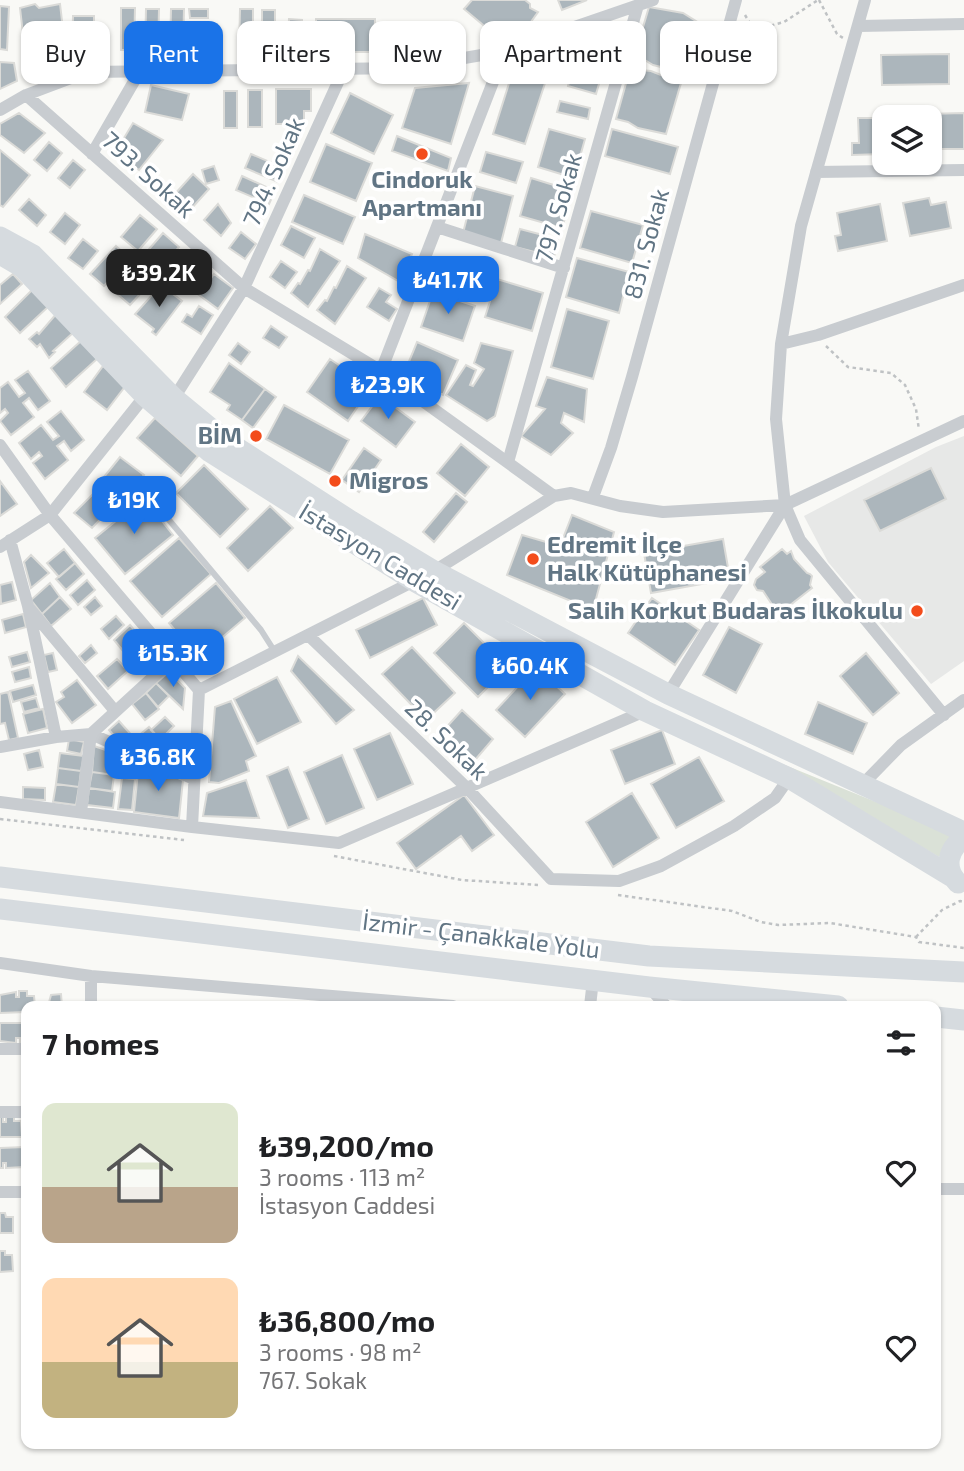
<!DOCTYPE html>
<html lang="en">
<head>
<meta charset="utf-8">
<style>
	body { margin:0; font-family:"Exo 2",sans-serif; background:#f2f2f2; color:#202124; height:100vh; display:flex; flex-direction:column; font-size:26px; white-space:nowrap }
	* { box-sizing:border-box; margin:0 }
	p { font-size:23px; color:#757577 }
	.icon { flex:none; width:38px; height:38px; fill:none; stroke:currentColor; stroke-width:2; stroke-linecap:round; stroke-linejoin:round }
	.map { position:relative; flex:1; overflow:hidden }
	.details { position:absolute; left:21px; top:1001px; width:920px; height:448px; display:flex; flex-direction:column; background:#fff; border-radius:14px; box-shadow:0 2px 5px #0004 }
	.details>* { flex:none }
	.top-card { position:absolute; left:21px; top:21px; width:922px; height:63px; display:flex; gap:14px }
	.tools { position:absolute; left:872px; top:105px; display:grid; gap:14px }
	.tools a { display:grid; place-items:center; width:70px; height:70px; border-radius:14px; background:#fff; box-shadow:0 2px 5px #0004; font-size:35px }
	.price { position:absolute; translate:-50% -60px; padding:0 16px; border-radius:14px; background:#1a73e8; color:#fff; font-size:23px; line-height:46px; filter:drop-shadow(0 2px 4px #0008) }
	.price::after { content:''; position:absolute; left:50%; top:42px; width:21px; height:16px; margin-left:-10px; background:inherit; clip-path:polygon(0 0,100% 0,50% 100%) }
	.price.active { background:#222; color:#fff }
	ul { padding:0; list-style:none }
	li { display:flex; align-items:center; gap:21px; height:175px; padding:0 21px }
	li span { display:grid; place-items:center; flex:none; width:196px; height:140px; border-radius:14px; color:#555 }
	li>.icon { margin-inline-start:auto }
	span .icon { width:84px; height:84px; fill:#fffc; stroke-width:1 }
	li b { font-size:30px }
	h2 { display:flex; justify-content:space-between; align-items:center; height:84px; padding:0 21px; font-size:30px }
	.chip { padding:0 24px; border-radius:14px; background:#fff; box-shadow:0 2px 5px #0004; font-size:24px; line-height:63px }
	.chip.active { background:#1a73e8; color:#fff }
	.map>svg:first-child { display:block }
	.built { fill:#e7e8e7 }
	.green { fill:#dae1d7 }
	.building { fill:#acb6bc; stroke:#dbdbd8; stroke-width:2 }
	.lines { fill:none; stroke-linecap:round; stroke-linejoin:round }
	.path { stroke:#bfc2c4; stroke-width:2.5; stroke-dasharray:3.5 3.5; stroke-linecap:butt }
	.service { stroke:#c8ccd0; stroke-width:6 }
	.minor { stroke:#c8ccd0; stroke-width:12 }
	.primary { stroke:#d6dbdf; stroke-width:21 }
	.trunk { stroke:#d6dbdf; stroke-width:21 }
	.poi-dot { fill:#f34c1b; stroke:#fff; stroke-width:2.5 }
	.labels { text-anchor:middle; stroke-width:7; stroke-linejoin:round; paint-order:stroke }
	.street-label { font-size:24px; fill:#617584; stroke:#fff }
	.poi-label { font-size:24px; font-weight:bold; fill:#617584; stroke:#fff; text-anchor:end }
</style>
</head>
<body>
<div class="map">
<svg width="964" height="1471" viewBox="0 0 964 1471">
	<rect width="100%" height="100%" fill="#f9f9f6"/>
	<!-- built -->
	<path class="built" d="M964,436V661L931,684L828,562L804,516L936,447Z"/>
	<!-- green -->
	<path class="green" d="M780,763L950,832L952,836L939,857Z"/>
	<!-- building -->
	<path class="building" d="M472,0H525L530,4V8L538,12L523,33L516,29L513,31L502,23L495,35L464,9Z
		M558,0H587L562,10Z
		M35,4L39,8L60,4L66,55L44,61V66L27,69L20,8Z
		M0,6L9,7L7,50L0,49Z
		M649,7L683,13L699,23L685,73L653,65L635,54Z
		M121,8H135L134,50H121Z
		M146,9H159L158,51H145Z
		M171,9H184L183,50H170Z
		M189,9H208V18H190Z
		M240,9H253V50H239Z
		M262,10H275V51H262Z
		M73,16H94V54H72Z
		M289,19L302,20L301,58H287Z
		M316,19H375L374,52H316Z
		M580,41L609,50L596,94L568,86Z
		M949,54V84L882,85L881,55Z
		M0,62L14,63L17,81L0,89Z
		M630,69L651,71L681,83L666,134L638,128L628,122L616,119Z
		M534,70L548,74L525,144L493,134L511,77L517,79Z
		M469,83L451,144L402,128L415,88Z
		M151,85L189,94L182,120L145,112Z
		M276,89H311V111H304V124H276Z
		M248,90H262V127H248Z
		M224,91H237V128H224Z
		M350,93L393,115L374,154L331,133Z
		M560,101L590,108L588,119L557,112Z
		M19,113L45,133L24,153L0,135V124Z
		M964,113V149H929V117H926V114Z
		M858,118H884V154L852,155V143H859Z
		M133,123L163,140L139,170L115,153Z
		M549,129L585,139L574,178L538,167Z
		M612,129L678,147L670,174L605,156Z
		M397,136L451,158L448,171L392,151Z
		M49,142L62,153L47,171L34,160Z
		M326,144L372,163L356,201L310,182Z
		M0,150L30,175L3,207L0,205Z
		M486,152L523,162L516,183L480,172Z
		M251,154L284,168L278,182L245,168Z
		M73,160L85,170L70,188L58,178Z
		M214,166L219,180L206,184L202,170Z
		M193,174L209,189L190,210L174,195Z
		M242,176L275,191L269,204L236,190Z
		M531,178L573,191L562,228L520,216Z
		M475,186L513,196L501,243L463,233Z
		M304,195L355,217L343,244L292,222Z
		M929,198L931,205L946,202L951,228L910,236L903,203Z
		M29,199L46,215L37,226L19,210Z
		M218,204L231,223L221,236L204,220Z
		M880,204L887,241L838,251L835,236L841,235L837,213Z
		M591,211L643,225L632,263L580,248Z
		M65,213L80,225L65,244L50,232Z
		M140,215L157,229L138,251L121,237Z
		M291,226L315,238L304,258L281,245Z
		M520,229L558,239L554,257L515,247Z
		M241,232L256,244L245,259L229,248Z
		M163,233L179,247L160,269L144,255Z
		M365,234L412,254L400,282L358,258Z
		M83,239L98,251L83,269L68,258Z
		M116,246L129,258L104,286L90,274Z
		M320,249L340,261L308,307L291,293L298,283L300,284L308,270L310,271Z
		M187,252L206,267L189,287L171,273Z
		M577,258L629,272L619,313L566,297Z
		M444,259L486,273L480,292L438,279Z
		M281,261L297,272L285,288L270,277Z
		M347,266L366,278L335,324L317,310L325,300L327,301L334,287L336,288Z
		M138,267L153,280L130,305L115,292Z
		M13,274L22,284L0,304V285Z
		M214,274L233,288L218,309L199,295Z
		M497,279L543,293L532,331L485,317Z
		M161,285L182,301L156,335L152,332L154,329L135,314Z
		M379,288L391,295L386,302L397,309L389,321L367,307Z
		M33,289L49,306L20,333L5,317Z
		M433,292L475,306L463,341L421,327Z
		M199,306L213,315L201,334L182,322L187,314L192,317Z
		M567,309L609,321L593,379L551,367Z
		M57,313L75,331L53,351L55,352L49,358L40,344L37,347L29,339L37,332L39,334Z
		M271,326L287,337L279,348L263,338Z
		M81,341L97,359L66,387L51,368Z
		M417,342L458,360L443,395L403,376Z
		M238,343L250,352L241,364L229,355Z
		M481,343L513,351L495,416L487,421L446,395L466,365L476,370L470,385L473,386L484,369L474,363Z
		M330,359L371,387L348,421L307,392Z
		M229,363L265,389L242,420L227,410L230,405L210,392Z
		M103,366L127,384L107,410L84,392Z
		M28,371L50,401L38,410L29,398L23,403L34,417L11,435L0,421L8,413L5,409L0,413V388L8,382L19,397L25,393L15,380Z
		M547,377L587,389L584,422L564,413L561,423L573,433L551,455L521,436L545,409L536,406Z
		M265,389L276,397L253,428L242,420Z
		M380,396L415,422L396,447L361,421Z
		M284,405L349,440L330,474L266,439Z
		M61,411L84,440L71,451L64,441L57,446L68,460L45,479L33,463L42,456L39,452L31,459L19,443L41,425L53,440L59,436L47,422Z
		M155,418L198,456L181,476L137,438Z
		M461,444L489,467L465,496L437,473Z
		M364,448L381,460L359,492L342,480Z
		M120,457L144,475L126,497L124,495L116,506L95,488Z
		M204,465L248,509L220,537L176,493Z
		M931,468L946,499L880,531L864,500Z
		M0,481L17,504L0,516Z
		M97,490L115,504L92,528L74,513Z
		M456,493L467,502L434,542L423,532Z
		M144,498L173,535L125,574L95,538Z
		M270,506L293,528L248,571L227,548Z
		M572,515L614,532L593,610L507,575L522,535L560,546Z
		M179,538L211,574L162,617L130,581Z
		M723,539L730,579L651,593L644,553Z
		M64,549L75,563L59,577L47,563Z
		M782,549L787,554L791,551L794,559L807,573L810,574L812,576L810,585L812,588L785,609L783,606L777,612L763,591L757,590L754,585L756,579L765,572L760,567Z
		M31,555L49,573L31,588L24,562Z
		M75,563L84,574L66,590L56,579Z
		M87,580L95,590L78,605L70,595Z
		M12,582L16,600L1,604L0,585Z
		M50,583L60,597L42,614L31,600Z
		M216,583L245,618L198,658L169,623Z
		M60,597L71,609L51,626L42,614Z
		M95,597L102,606L91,615L84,607Z
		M423,598L437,625L370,658L356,630Z
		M652,598L699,630L675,665L628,633Z
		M23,614L26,627L5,633L2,620Z
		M116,616L124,625L109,639L101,629Z
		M464,623L508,667L478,697L434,653Z
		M130,625L141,638L124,652L114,640Z
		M729,627L762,644L736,693L703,675Z
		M141,638L153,651L135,664L124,652Z
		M91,645L97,653L85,663L79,656Z
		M412,647L455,693L426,720L382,674Z
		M27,652L30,662L12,667L9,657Z
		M53,653L57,670L48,672L44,655Z
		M866,653L899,693L873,715L840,676Z
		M298,656L354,710L336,724L291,671Z
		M117,659L128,671L108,689L97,676Z
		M29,667L31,678L15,682L12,672Z
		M536,667L565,694L525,737L496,710Z
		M169,672L185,688L183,709L156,683Z
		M277,677L301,722L257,744L234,699Z
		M77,680L96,705L72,723L56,702L64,697L61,692Z
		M156,683L169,696L158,707L146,693Z
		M33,685L36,695L13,702L10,691Z
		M8,692L18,738L9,740L5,723L0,724V694Z
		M146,693L159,709L145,720L132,704Z
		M36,698L39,708L24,712L21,702Z
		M231,701L256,756L246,761L249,771L219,783L209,782L215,707Z
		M818,702L867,723L853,754L805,734Z
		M43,709L47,728L28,733L23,714Z
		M462,710L493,739L475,760L443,731Z
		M165,717L174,726L160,740L151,730Z
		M119,721L134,738L124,747L109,730Z
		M149,727L163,743L152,753L137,737Z
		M662,730L675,764L625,784L611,750Z
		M390,733L413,784L377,800L354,749Z
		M69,739L84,742L81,754L67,751Z
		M94,746L126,757L125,773L114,775L92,772Z
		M39,750L43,767L28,770L24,754Z
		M60,753L84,756L81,771L58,768Z
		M342,755L364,808L326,824L304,772Z
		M699,757L724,801L676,828L651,784Z
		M139,762L183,780L179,818L134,812Z
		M288,767L309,819L288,828L267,776Z
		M58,768L81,771L79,787L56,784Z
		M92,772L114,775L112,791L89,788Z
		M122,778L135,779L132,810L118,809Z
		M246,780L259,818L203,816L207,793Z
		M56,784L79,787L76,805L53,802Z
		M23,787L45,788V800L23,799Z
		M89,788L115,792L113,808L87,805Z
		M632,793L659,838L613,867L586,822Z
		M464,795L494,835L472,851L461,836L416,869L397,843Z
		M19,991H27V996H34L35,1006H26V1012L0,1013V995L16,992V997H19Z
		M61,994L62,1006H67H48L51,995Z
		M0,1023H26V1043H20V1038H16V1043L0,1041Z
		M6,1116H14V1121H21L22,1137H0V1117H3V1122H6Z
		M24,1147L25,1167L6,1168V1163H3V1168H0V1148Z
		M0,1213H5L6,1217H13V1233H0Z
		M0,1251H5V1255H12L13,1271L0,1272Z"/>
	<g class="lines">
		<!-- path -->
		<path class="path" d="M819,0L837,34L843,38
			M745,15L754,30L784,22L818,0
			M826,346L848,367L891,373L905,385L916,409L919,430
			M0,819L184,840
			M334,856L462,880L538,885
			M618,895L732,911L761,922L778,925L830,923L916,937L919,942L964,948
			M916,937L942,910L960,901L964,902"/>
		<!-- service -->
		<path class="service" d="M154,502L261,630L275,652"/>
		<!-- minor -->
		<path class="minor" d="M865,0L801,226L781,344L776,419L785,505L800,540L944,715
			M859,26L964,24
			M26,95L244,288L381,371L554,496
			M0,110L26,95L87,72L406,68L505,51L653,0
			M92,154L140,71
			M816,172L964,170
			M437,227L564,268
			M781,344L818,335L964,285
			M381,371L505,51
			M174,398L244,288L344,69
			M0,445L50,515L199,690
			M508,462L638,5
			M593,497L611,448L632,377L736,0
			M10,540L28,606L56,737
			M0,547L50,515L148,392
			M30,609L115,711
			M308,635L467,788L551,879L619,881L661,866L734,826L775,798L789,778
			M199,690L434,571L554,496L571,493L620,506L663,512L785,505L964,421
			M199,690L192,827L339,843L645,711
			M668,694L785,505
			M0,747L56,737L91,734L194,779
			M862,785L901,745L964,700
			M0,802L192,827
			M81,812L91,734L174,658
			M0,963L91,976L453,1006
			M650,988L666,1006
			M91,1006V976
			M590,1006L593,980
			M0,1049H26
			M0,1112H26
			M936,1189H964
			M0,1192H26"/>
		<!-- primary -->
		<path class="primary" d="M0,237L33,255L174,398L225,440L351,521L434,571L668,694L964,832
			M0,254L22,267L145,396L210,452L414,581L645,711L789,778L954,878
			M958,883C943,868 948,849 964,838"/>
		<!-- trunk -->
		<path class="trunk" d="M0,877L649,956L964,972
			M0,909L649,987L838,1006
			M936,1017L964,1020"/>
	</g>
	<!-- markers -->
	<g class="poi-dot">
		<circle cx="422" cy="154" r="7"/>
		<circle cx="256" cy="436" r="7"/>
		<circle cx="335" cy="481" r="7"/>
		<circle cx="533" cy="559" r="7"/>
		<circle cx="917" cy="611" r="7"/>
	</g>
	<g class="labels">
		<!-- street labels -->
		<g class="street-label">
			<text transform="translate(274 172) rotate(-66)" y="8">794. Sokak</text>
			<text transform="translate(148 175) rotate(42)" y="8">793. Sokak</text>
			<text transform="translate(559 208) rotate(-74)" y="8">797. Sokak</text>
			<text transform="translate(647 244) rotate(-75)" y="8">831. Sokak</text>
			<text transform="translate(380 557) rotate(31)" y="8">İstasyon Caddesi</text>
			<text transform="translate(446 740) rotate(44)" y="8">28. Sokak</text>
			<text transform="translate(481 936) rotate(7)" y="8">İzmir - Çanakkale Yolu</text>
		</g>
		<!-- poi labels -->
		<g class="poi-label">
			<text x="422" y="188" text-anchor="middle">Cindoruk<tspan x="422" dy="28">Apartmanı</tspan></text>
			<text x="242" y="444">BİM</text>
			<text x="349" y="489" text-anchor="start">Migros</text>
			<text x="547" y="553" text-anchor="start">Edremit İlçe<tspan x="547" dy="28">Halk Kütüphanesi</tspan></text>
			<text x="903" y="619">Salih Korkut Budaras İlkokulu</text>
		</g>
	</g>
</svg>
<div class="tools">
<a><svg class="icon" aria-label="layers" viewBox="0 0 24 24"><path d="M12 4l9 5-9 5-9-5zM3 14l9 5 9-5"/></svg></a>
</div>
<b class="price active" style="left:159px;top:309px">₺39.2K</b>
<b class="price" style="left:448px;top:316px">₺41.7K</b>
<b class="price" style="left:388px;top:421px">₺23.9K</b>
<b class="price" style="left:134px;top:536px">₺19K</b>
<b class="price" style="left:173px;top:689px">₺15.3K</b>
<b class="price" style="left:530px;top:702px">₺60.4K</b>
<b class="price" style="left:158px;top:793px">₺36.8K</b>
<div class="top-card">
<a class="chip">Buy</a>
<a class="chip active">Rent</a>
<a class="chip">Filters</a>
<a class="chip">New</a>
<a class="chip">Apartment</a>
<a class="chip">House</a>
</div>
<section class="details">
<h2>7 homes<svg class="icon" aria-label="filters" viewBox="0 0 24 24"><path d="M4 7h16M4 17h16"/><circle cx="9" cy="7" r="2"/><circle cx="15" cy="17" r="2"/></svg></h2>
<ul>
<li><span style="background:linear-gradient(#dfe7d0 60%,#b9a48a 0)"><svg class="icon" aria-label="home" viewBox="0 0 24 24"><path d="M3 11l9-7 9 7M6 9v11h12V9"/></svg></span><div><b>₺39,200/mo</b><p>3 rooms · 113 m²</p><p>İstasyon Caddesi</p></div><svg class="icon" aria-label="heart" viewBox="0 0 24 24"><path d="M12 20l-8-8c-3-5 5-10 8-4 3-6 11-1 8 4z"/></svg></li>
<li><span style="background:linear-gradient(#ffd9b3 60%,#c2b280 0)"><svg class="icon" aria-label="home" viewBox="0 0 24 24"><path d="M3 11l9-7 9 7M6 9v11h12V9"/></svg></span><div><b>₺36,800/mo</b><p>3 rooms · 98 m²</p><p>767. Sokak</p></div><svg class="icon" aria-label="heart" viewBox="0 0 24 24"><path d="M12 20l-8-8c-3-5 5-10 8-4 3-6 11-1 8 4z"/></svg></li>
</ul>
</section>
</div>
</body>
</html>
